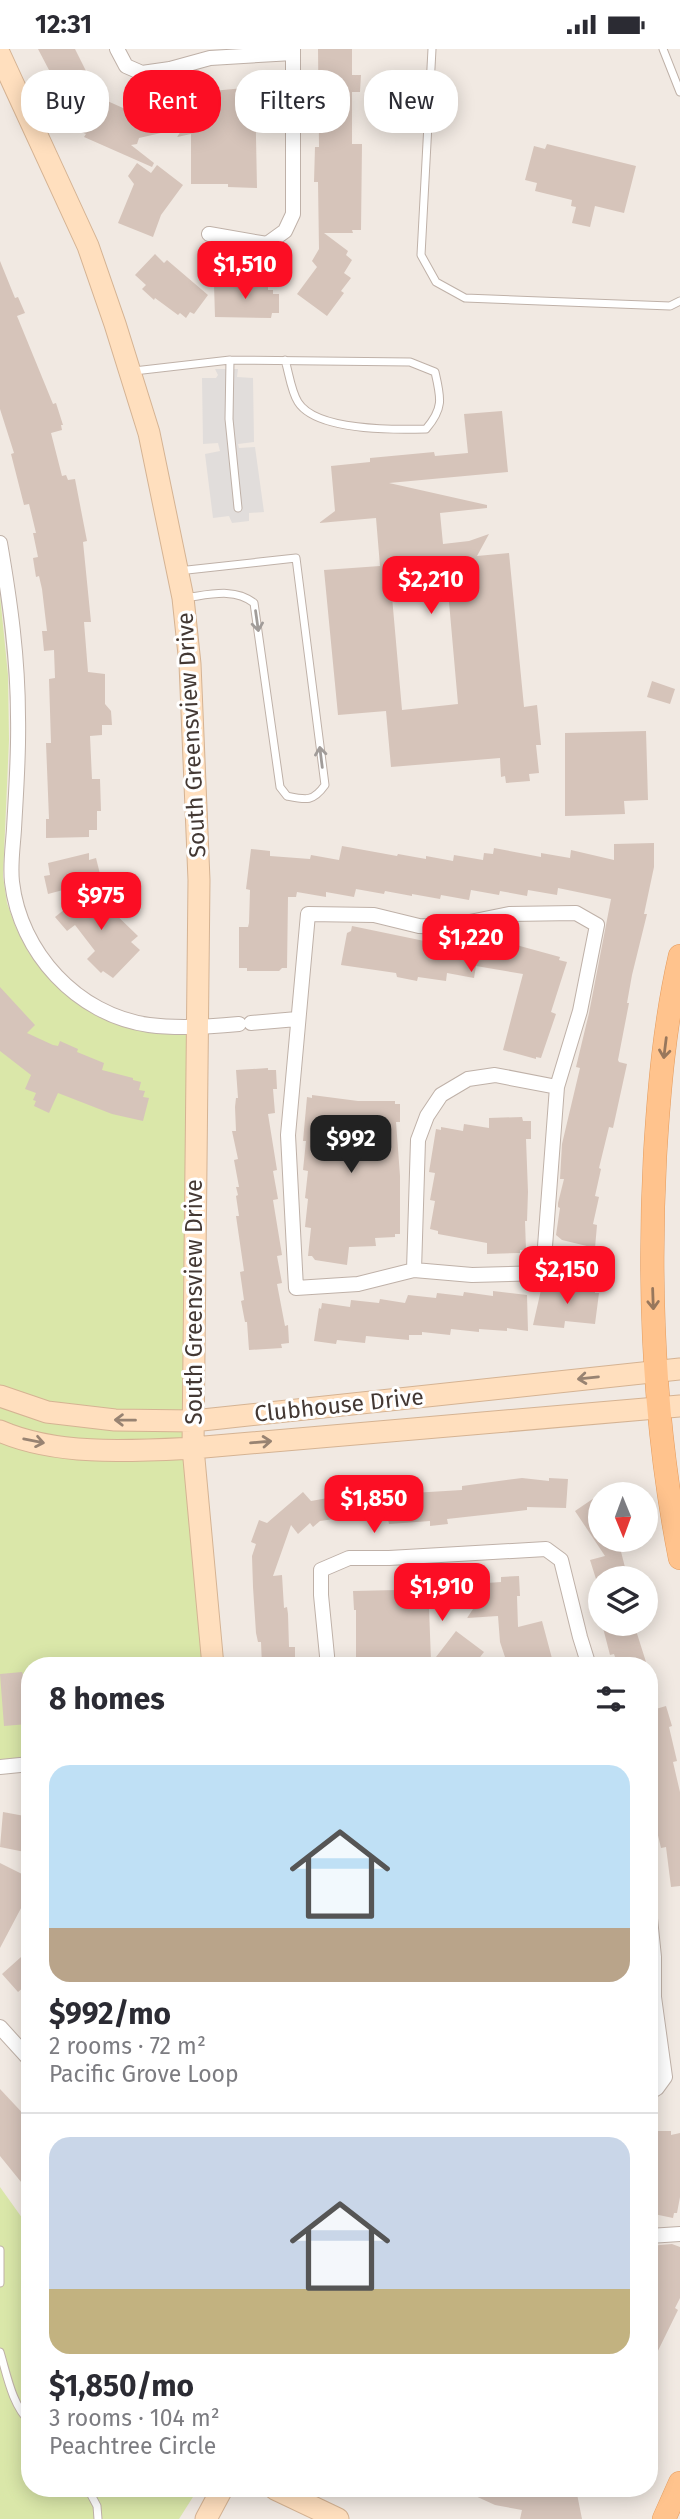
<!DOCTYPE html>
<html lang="en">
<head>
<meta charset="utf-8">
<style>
	body { margin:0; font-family:"Fira Sans",sans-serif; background:#f7f7f7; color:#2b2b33; height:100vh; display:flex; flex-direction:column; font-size:26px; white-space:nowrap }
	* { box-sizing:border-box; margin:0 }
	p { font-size:23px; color:#7c7c81 }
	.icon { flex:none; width:38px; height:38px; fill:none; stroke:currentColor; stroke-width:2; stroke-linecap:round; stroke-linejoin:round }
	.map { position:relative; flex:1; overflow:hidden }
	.details { position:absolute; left:21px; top:1608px; width:637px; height:840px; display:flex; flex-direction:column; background:#fff; border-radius:28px; box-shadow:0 4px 18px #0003 }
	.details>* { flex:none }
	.top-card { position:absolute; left:21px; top:21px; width:639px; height:63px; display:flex; gap:14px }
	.needle { width:46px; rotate:179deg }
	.tools { position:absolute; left:588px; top:1433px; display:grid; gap:14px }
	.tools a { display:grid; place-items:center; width:70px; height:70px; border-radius:50%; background:#fff; box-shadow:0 4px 18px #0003; font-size:35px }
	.price { position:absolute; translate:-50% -60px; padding:0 16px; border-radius:14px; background:#fc0e24; color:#fff; font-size:23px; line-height:46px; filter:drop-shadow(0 2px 4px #0008) }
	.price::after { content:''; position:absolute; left:50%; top:42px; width:21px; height:16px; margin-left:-10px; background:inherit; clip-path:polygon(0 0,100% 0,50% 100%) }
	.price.current { background:#222; color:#fff }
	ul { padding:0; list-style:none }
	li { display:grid; align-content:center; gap:14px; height:371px; padding:0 28px }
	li+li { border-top:2px solid #e1e1e2 }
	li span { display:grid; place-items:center; height:217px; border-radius:21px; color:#555 }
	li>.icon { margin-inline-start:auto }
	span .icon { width:126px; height:126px; fill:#fffc; stroke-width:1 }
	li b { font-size:30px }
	h2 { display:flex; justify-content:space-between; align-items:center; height:84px; padding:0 28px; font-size:30px }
	.pill { padding:0 24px; border-radius:28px; background:#fff; box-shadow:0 4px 18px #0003; font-size:24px; line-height:63px }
	.pill.current { background:#fc0e24; color:#fff }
	.status { display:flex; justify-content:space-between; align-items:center; height:49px; padding:0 35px; background:#fff; direction:ltr }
	.status svg { height:19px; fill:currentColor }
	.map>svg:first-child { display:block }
	.green { fill:#dae7a9 }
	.parking { fill:#e1dddb }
	.building { fill:#d6c4ba; fill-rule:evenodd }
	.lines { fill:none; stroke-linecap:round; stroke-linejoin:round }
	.lane-casing { stroke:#bfb1a8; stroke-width:9 }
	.street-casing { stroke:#bfb1a8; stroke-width:16 }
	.secondary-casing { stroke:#d5b393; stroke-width:23 }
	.primary-casing { stroke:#e49b5d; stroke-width:24 }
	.lane { stroke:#fff; stroke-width:7 }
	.street { stroke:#fff; stroke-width:14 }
	.secondary { stroke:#ffdfbe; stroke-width:21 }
	.primary { stroke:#ffc38d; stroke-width:23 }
	.oneway { stroke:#a19c99 }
	.oneway2 { stroke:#98775c }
	.oneway3 { stroke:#988372 }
	.labels { text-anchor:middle; stroke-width:6; stroke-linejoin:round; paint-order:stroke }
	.street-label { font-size:23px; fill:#433833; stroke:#fff }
</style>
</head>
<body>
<div class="status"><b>12:31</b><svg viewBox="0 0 49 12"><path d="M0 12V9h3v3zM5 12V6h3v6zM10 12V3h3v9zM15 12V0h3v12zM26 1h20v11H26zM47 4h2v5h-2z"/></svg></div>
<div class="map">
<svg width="680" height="2470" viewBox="0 0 680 2470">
	<rect width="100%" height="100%" fill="#f1e9e2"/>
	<!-- green -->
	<path class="green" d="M0,546L8,626L9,691L3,827L7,854L16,879L29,904L46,924L84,954L161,974L189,970L188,1325L214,1617H30V1714L0,1717Z
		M0,2138L30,2180V2440H198L179,2470H0Z"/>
	<!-- parking -->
	<path class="parking" d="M215,320H238L237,328L253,329L254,393L238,395L239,399L255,398L264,463L249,464V472L232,474L229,467L213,469L205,405L220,402L218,394L203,395L202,329H216L218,326Z"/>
	<!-- building -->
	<path class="building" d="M38,0H75L88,26L85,28L94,46L161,76L158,62L164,61V58L191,53L190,44L255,38L257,139L228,138V135H191V85L177,88L183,79L139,89L137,95L131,96L154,114L152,118L84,88L86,85L79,82L83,69L67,42H60Z
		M318,0H352V26H361L360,43H352V95H362L361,181H352L353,184H324L348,202L346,206L352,211L344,224L351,229L341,242L344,244L327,267L297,245L317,218L312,212L319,200L318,133H314L315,98H319Z
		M547,95L636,117L624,164L595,157L590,178L572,174L576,158L571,157L572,151L535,142L537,134L525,131L534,97L545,100Z
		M137,114L151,124L157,116L183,136L161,166L153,188L118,174L134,135L128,127Z
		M155,205L164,214L167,211L208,246L194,265L190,263L186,269L180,264L178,266L155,249L154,251L142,240L146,236L135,226Z
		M0,212L15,249L18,248L25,264L17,267L53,355L56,354L63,376H61L62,381L51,384L62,427L66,426L68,431L75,430L87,492L83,493L91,573H84L88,623L105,625V655L111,662L112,676H102V686L90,687L92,730H100L101,762H97V781H89V788L46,789V770H49L46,694H51L49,630L55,629L54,601L44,602L42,582H47L42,540L39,527L36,528L33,509L38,508L33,484H36L29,455L24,456L11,405L14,404L0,360Z
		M214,235L268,237V241H273V245H279V264H272L271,269L215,268Z
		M502,362L508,423L389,434L487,456V459L440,464L443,495L469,492L489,485L477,507L509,504L524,658L537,656L541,696H536L539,724L529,725L530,732L506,734L505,727L501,728L500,709L391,718L386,662L338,666L324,521L380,517L376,469L319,474L335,462L331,417L370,413V409L434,403L435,407L468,404L464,365ZM446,519L458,655L402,661L390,525Z
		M652,632L675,640L670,655L647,648Z
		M646,682L648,751L624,752L625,765L565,767V684Z
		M654,794V818L644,865H647L632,926L627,954H629L618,1011L619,1013L627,1015L613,1079L609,1078L599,1119L601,1120L595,1147L599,1148L593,1175L597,1176L595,1199L562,1191L556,1186L560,1159L558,1158V1154L564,1130H560L562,1095L580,1019L576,1018L589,964L611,850L558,839L557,846L528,841L527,847L500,842L499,846L471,841L469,851L441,846L440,850L412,845V847L385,842L384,845L356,840L354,848L326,843V848L297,843L296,848H288L287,919H282L279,922H247V919H239V878H248L249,874L250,841L246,840L251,800L270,802V807L310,810L311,806L339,811L342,797L397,807L398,805L426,810V807L453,812L454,806L483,811L484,804L493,805L494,799L541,808V804L570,809L571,801L614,811V795Z
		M89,804V811L96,809L100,825L89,828L93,833L48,845L44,827L50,826L48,814Z
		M95,836L109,853L106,856L138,887L131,893L140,901L113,929L103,922L101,924L87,910L95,902L75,876L67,882L55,868Z
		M352,877L434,894V891L462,895L464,887L487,892L488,885L492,886L493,880L511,883L509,894L560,908L559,911L567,913L551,963L556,965L541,1009L536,1008V1010L503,1001L523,925L476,917L474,929L447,924L446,932L418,928L417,932L397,928L396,924L341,916L347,884L351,882Z
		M0,938L35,976L27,984L53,996L58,997L60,992L78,1000L77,1003L104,1014L102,1021L133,1029V1031L141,1033L139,1041L145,1042L143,1048L149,1049L143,1072L112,1065L58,1044L49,1064L34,1057L36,1052L33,1051L36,1044L25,1040L31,1026L0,1002Z
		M268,1019V1021H276L277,1040H273L275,1064L268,1065L277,1121L273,1122L278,1150L273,1151L282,1206L277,1207L282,1234L277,1235L285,1277L288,1276L289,1294L281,1295L282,1299L249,1301L247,1273H245L241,1252L244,1251L240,1223L244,1222L236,1167H239L236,1147L238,1146L236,1138H239L234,1111L238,1110L232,1082H236L235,1058L236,1049H238L236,1021Z
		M312,1046L358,1052H395V1055H400V1073H396L400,1127V1185H395V1188L375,1189L376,1197L349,1198L347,1216L315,1211L312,1207H308L311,1179L305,1178L308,1150L305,1149L308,1122L303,1121L306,1092H303L307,1048L312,1049Z
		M522,1068L523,1072H531V1090H526L528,1143L527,1172H525L526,1201H520V1204L487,1205V1194L438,1185V1182L430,1180L435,1152L430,1151L435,1124L429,1123L436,1080L441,1081V1078L463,1082L464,1075L489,1079V1069Z
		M577,1233L595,1235V1244H599L595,1275L565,1272L564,1279L533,1276L541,1241L549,1242L550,1239L576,1242Z
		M493,1242L527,1246L528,1282L507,1279V1282L479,1280V1283L451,1280L450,1286L422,1283V1286H409V1291L366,1287L365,1294L337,1291L336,1295L314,1292L319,1259L321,1260L322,1254L350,1258L351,1251L379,1254L380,1250L405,1254L408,1246L436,1249L437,1244L463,1247L464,1243L493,1247Z
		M522,1429L549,1432V1429L568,1430L566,1459L527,1458V1461L447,1470L448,1475L430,1477V1472L389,1475L388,1470L373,1471L372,1469L349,1472L348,1468L320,1472L313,1478L310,1474L298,1485L291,1476L273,1527L282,1526L284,1559L287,1558L288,1565L289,1598H295V1616L262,1617L261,1593H258L256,1584L253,1538L252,1507L256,1495L251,1493L259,1471L267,1474L303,1443L311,1452L339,1447L338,1441L361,1437L363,1447L462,1441V1437Z
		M600,1445V1491H618L628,1530H596L590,1511L605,1507L575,1462Z
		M519,1527L520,1547H517L518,1578L542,1572L554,1617H508L500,1593L498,1567L467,1569L473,1560H458L457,1557L429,1559L431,1612L416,1613V1615L356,1617V1561H354L353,1542L397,1541L414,1539V1535L431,1533V1538L501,1533V1528Z
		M602,1575H634L646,1613L632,1617H618L614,1605L610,1606Z
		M456,1582L484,1603L473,1617H448L436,1608Z
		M22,1623L25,1632H30L28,1675L4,1677L0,1625Z
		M666,1657L672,1677L669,1678L677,1712L673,1713L680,1743V1837L671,1838L666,1798L661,1799L649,1749V1743L652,1742L649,1730V1662Z
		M3,1763L30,1768V1804L0,1798Z
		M0,1814L30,1829L29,1844L0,1899Z
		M30,1900V1933L18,1943L2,1925Z
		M0,2040L30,2072V2144L0,2107Z
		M654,2082H671V2086L680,2084V2148L677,2164H674L673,2169L649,2164V2086H654Z
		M672,2195L680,2198V2249L675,2259L678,2261L649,2320V2197Z
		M460,2440H576L582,2470H520L522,2461L495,2456Z"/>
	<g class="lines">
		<!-- lane casing -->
		<g class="lane-casing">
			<path id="lane" d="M432,0L421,206L436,233L465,249L670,257L680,252
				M663,0L680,43
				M230,311L410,313L435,323C441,349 444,359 426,380C395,381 316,382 298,353C291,342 289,324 285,311
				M134,322L230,311L229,370L238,459
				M178,522L296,509L325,736C313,753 306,751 287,747L280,738L254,554C234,538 208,546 184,549
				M0,2201V2234
				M0,2303C7,2326 12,2356 30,2373
				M88,2440L97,2457L98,2470"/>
		</g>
		<!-- street casing -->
		<g class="street-casing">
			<path id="street" d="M117,0L126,17L142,24L170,20L210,9L293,4
				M209,185L267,195L285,182L293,165V0
				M0,494C10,552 18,609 18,668C19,705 16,743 14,780C13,797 10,815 12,833C20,903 77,966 149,976C179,980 209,978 239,975
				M576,864L597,876L580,962L557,1038L543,1224L472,1226L414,1221L358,1235L296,1239L288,1086L308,865L374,866L419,877L445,878L509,865Z
				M251,974L297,970
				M414,1221L418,1091L427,1067L441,1046L468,1030L495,1026L557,1038
				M328,1617L321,1546V1521L349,1509H389L546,1500L561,1511L580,1588L589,1617
				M0,1718L30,1715
				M649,1860L654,1908V1948L665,2028L657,2039L649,2044
				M0,1978L30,2011
				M649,2187L680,2185"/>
		</g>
		<!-- secondary casing -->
		<g class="secondary-casing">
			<path id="secondary" d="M0,6L88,197L115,275L149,384L183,549L190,615L199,831L193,1399L213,1617
				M0,1347L47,1363L115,1371L193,1372L680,1320
				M0,1382C57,1407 132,1402 193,1399L680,1357
				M275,2440L338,2470
				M206,2470L222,2440"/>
		</g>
		<!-- primary casing -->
		<g class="primary-casing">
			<path id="primary" d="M680,907C665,972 659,1040 655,1107C648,1241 654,1377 680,1509
				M664,2470L680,2434"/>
		</g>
		<!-- lane -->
		<use href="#lane" class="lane"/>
		<!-- street -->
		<use href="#street" class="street"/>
		<!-- secondary -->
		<use href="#secondary" class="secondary"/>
		<!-- primary -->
		<use href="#primary" class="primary"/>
	</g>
	<!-- one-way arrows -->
	<defs><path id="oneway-shaft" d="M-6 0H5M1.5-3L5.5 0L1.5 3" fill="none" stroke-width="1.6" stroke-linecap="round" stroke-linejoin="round" transform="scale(1.75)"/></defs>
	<g class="oneway">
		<use href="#oneway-shaft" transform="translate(257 572) rotate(82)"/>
		<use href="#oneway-shaft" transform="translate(321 708) rotate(-97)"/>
	</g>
	<g class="oneway2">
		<use href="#oneway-shaft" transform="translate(665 999) rotate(97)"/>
		<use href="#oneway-shaft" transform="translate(653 1250) rotate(88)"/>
	</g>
	<g class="oneway3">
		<use href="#oneway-shaft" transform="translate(588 1329) rotate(174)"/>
		<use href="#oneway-shaft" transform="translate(125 1371) rotate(-179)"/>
		<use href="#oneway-shaft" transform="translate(34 1392) rotate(11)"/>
		<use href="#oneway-shaft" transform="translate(261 1393) rotate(-5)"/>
	</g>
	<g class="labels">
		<!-- street labels -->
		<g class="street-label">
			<text transform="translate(191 686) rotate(-93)" y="8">South Greensview Drive</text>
			<text transform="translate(194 1253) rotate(-90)" y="8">South Greensview Drive</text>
			<text transform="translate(339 1356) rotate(-6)" y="8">Clubhouse Drive</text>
		</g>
	</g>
</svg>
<div class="tools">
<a><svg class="needle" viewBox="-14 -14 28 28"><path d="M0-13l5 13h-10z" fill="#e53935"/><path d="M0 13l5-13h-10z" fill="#7c7c81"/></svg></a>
<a><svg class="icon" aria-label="layers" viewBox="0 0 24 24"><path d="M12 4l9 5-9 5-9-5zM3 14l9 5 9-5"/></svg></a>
</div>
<b class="price" style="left:245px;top:252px">$1,510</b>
<b class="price" style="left:431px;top:567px">$2,210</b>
<b class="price" style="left:101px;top:883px">$975</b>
<b class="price" style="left:471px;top:925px">$1,220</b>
<b class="price current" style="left:351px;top:1126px">$992</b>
<b class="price" style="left:567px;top:1257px">$2,150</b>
<b class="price" style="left:374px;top:1486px">$1,850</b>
<b class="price" style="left:442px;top:1574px">$1,910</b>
<div class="top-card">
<a class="pill">Buy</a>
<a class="pill current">Rent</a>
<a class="pill">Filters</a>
<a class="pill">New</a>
</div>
<section class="details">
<h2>8 homes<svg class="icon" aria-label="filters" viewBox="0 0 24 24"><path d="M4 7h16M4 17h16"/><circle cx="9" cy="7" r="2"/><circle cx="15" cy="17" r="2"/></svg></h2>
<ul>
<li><span style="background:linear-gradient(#bfe0f5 75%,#b9a48a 0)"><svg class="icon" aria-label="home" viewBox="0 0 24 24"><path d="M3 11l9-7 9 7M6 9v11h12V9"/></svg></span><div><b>$992/mo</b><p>2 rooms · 72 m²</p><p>Pacific Grove Loop</p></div></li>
<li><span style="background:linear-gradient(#c9d6e8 70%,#c2b280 0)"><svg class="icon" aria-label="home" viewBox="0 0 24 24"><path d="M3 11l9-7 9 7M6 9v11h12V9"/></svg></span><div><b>$1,850/mo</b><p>3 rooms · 104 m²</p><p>Peachtree Circle</p></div></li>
</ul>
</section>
</div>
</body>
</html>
